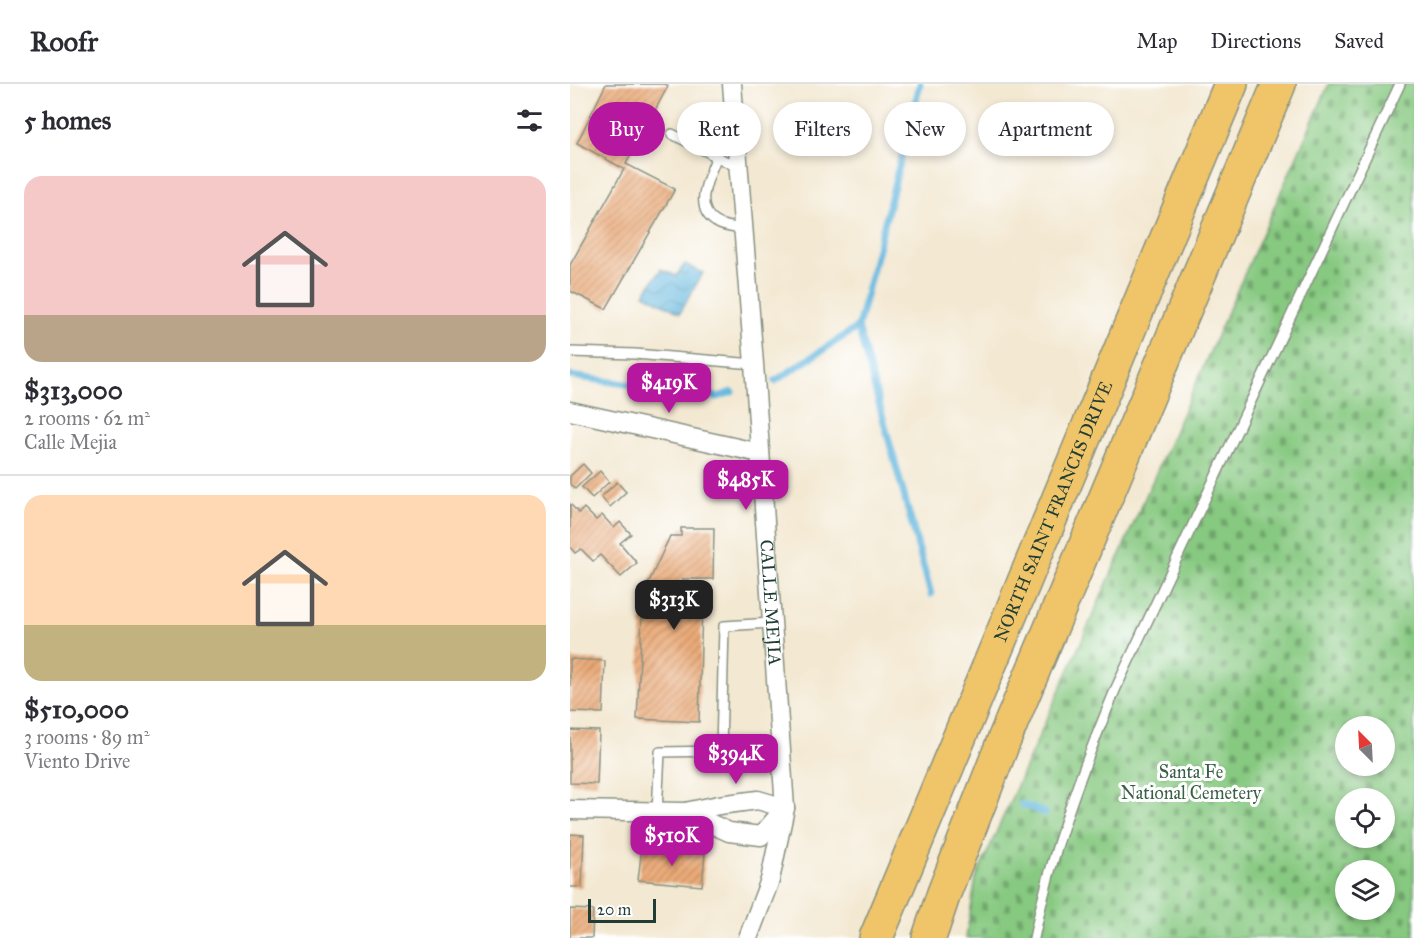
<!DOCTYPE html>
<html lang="en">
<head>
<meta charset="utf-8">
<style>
	body { margin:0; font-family:"IM FELL Great Primer",serif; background:#f2f2f3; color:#2b2b33; height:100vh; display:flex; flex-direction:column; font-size:22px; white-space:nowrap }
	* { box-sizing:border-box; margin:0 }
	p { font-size:20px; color:#7c7c81 }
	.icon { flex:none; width:33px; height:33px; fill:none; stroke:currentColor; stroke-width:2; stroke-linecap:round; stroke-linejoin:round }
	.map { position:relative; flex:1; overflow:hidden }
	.side { display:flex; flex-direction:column; background:#fff; width:570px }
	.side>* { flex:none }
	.guide { position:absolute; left:18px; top:18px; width:570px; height:54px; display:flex; gap:12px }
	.needle { width:39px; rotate:336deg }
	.tools { position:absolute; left:765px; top:632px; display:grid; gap:12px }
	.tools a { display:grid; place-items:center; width:60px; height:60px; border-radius:50%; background:#fff; box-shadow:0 3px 9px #0003; font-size:30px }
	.scale { position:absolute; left:18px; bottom:15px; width:68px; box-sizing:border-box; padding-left:6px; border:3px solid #1f3d34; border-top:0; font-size:16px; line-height:21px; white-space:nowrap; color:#1f3d34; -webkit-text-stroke:4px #fff; paint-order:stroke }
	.price { position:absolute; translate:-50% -51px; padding:0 14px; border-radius:12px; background:#b5179e; color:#fff; font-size:20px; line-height:39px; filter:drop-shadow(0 2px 3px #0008) }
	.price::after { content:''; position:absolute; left:50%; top:36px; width:18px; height:14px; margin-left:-9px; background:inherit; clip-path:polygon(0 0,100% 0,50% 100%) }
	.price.active { background:#222; color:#fff }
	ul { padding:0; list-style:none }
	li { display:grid; align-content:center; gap:12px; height:318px; padding:0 24px }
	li+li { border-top:2px solid #e1e1e2 }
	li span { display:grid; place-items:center; height:186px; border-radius:18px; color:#555 }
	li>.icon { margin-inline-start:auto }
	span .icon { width:108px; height:108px; fill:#fffc; stroke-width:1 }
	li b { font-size:26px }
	h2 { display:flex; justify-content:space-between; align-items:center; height:72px; padding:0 24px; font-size:26px }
	.pill { padding:0 21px; border-radius:27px; background:#fff; box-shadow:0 3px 9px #0003; font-size:21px; line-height:54px }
	.pill.active { background:#b5179e; color:#fff }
	header { display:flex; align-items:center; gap:36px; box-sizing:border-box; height:84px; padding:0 30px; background:#fff; border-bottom:2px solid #e1e1e2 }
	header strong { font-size:28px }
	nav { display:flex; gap:33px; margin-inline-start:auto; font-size:21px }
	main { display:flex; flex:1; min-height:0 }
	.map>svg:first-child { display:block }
	.cemetery { fill:url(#cemetery-stones); stroke:#53835a; stroke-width:1.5; fill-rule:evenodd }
	.water { fill:url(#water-waves); stroke:#407a88; stroke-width:1.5 }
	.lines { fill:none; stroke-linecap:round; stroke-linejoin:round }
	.stream { stroke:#61b6dd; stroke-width:7 }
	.building { fill:url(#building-hatch) }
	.service-casing { stroke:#899282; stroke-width:12 }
	.minor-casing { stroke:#899282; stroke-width:21 }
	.motorway-casing { stroke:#899282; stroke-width:36 }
	.service { stroke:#fff; stroke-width:9 }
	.minor { stroke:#fff; stroke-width:18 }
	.motorway { stroke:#f0c469; stroke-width:33 }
	.labels { text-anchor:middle; stroke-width:6; stroke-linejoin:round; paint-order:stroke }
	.street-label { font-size:18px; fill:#1f3d34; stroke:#fff }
	.park-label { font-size:18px; fill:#396047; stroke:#fff }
</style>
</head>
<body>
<header>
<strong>Roofr</strong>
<nav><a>Map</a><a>Directions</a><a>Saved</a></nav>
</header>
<main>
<section class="side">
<h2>5 homes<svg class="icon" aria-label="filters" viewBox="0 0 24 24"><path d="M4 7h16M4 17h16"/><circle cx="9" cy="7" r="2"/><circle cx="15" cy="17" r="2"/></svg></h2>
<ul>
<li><span style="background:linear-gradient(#f6c9c9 75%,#b9a48a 0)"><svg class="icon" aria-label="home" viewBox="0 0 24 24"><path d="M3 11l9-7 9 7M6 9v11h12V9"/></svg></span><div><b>$313,000</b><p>2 rooms · 62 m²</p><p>Calle Mejia</p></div></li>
<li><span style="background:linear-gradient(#ffd9b3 70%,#c2b280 0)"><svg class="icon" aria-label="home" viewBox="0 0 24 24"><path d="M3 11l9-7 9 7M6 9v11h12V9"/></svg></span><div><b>$510,000</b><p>3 rooms · 89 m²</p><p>Viento Drive</p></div></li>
</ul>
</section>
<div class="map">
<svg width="844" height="854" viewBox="0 0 844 854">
	<defs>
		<pattern id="cemetery-stones" width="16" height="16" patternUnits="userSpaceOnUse" patternTransform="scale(1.5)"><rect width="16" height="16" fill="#87c981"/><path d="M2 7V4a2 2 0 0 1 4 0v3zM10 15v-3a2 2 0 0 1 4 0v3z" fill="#6ea46a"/></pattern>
		<pattern id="water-waves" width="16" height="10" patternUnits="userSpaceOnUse" patternTransform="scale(1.5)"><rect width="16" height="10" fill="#61b6dd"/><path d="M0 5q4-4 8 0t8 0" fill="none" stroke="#4f95b4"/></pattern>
		<pattern id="building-hatch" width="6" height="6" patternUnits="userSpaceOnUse" patternTransform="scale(1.5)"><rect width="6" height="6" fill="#ebaa78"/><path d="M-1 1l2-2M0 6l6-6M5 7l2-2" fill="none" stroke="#be8c63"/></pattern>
	</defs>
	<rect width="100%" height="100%" fill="#fff"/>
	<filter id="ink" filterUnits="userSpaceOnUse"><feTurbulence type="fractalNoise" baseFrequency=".0167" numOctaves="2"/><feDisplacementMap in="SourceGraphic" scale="12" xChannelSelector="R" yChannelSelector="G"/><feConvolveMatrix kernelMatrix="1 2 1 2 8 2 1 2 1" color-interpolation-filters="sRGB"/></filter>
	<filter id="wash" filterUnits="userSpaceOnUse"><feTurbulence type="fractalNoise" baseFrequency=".008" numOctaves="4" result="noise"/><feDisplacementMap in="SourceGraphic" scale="24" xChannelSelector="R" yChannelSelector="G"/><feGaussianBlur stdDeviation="1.35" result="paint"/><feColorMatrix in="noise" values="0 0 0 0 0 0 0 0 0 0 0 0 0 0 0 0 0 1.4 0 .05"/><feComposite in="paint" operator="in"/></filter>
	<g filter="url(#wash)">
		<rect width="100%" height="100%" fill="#f3e8d1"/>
		<!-- cemetery -->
		<path class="cemetery" d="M759,0H844V854H396L406,794ZM776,642H814V681H776ZM776,714H814V753H776ZM776,786H814V825H776Z"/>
		<!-- water -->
		<path class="water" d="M115,180L133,189L110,229L74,210L91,185L106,192Z"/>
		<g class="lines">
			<!-- stream -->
			<path class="stream" d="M350,0L288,243L361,510
				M0,292L148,313L162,308
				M205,297L288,243
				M452,720L475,729"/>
		</g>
		<g id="blocks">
			<!-- building -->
			<path class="building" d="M36,0H95L98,2L56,80L105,105L36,225L0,207V181L54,85L7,59Z
				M13,380L21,389L5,405L0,400V392Z
				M30,387L39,398L22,414L12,403Z
				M47,398L56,408L40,423L31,413Z
				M0,420L9,429L14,424L26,436L32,431L44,444L50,438L61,450L50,459L67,479L51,493L30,471L23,477L11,465L5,469L0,463Z
				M111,444H144L143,495H113V520H132L129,638L67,635L73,511L100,452H111Z
				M0,575L35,577L33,629L0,628Z
				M0,646L29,647L27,700L0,699Z
				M0,750L14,751L12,803H0Z
				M72,763L135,769L132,802L68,796Z
				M0,825L23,826L22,854H0Z"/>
		</g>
	</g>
	<g filter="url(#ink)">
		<use href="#blocks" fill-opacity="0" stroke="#899282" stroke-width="1.5"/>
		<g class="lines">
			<!-- service casing -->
			<g class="service-casing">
				<path id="service" d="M102,50L169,84
					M147,72C139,92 122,124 146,138C153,143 165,144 174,145
					M0,268L65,270L184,280
					M87,729L90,668L151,667L154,542L201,539
					M464,854C481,768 512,685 546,604L830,0"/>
			</g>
			<!-- minor casing -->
			<g class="minor-casing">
				<g id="minor">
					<path id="s1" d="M162,0L184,280L215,724L200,796L178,854"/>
					<path d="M0,327L190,369"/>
					<path d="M0,726L115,728L149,721L188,716L215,724L191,752L159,748L115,728"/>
				</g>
			</g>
			<!-- motorway casing -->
			<g class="motorway-casing">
				<g id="motorway">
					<path id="s2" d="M306,854L661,0"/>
					<path d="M359,854L374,809L434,656L709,0"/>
				</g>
			</g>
			<!-- service -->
			<use href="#service" class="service"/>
			<!-- minor -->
			<use href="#minor" class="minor"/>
			<!-- motorway -->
			<use href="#motorway" class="motorway"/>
		</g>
	</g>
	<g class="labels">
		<!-- street labels -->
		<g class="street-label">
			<text dy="6" stroke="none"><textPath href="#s2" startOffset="462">NORTH SAINT FRANCIS DRIVE</textPath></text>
			<text dy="6" stroke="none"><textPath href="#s1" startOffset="520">CALLE MEJIA</textPath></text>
		</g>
		<!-- park labels -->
		<g class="park-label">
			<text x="621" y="694">Santa Fe<tspan x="621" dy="21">National Cemetery</tspan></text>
		</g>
	</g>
</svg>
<div class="tools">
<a><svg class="needle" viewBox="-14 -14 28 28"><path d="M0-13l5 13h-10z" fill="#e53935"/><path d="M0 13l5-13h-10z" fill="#7c7c81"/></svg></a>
<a><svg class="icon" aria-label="locate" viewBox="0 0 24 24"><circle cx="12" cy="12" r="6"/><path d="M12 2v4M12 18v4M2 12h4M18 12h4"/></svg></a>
<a><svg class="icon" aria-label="layers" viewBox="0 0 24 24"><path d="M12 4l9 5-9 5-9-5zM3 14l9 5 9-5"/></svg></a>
</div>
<div class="scale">20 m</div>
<b class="price" style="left:99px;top:330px">$419K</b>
<b class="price" style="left:176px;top:427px">$485K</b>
<b class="price active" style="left:104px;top:547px">$313K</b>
<b class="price" style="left:166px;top:701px">$394K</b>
<b class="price" style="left:102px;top:783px">$510K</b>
<div class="guide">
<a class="pill active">Buy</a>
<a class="pill">Rent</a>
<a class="pill">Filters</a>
<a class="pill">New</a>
<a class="pill">Apartment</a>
</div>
</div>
</main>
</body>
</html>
